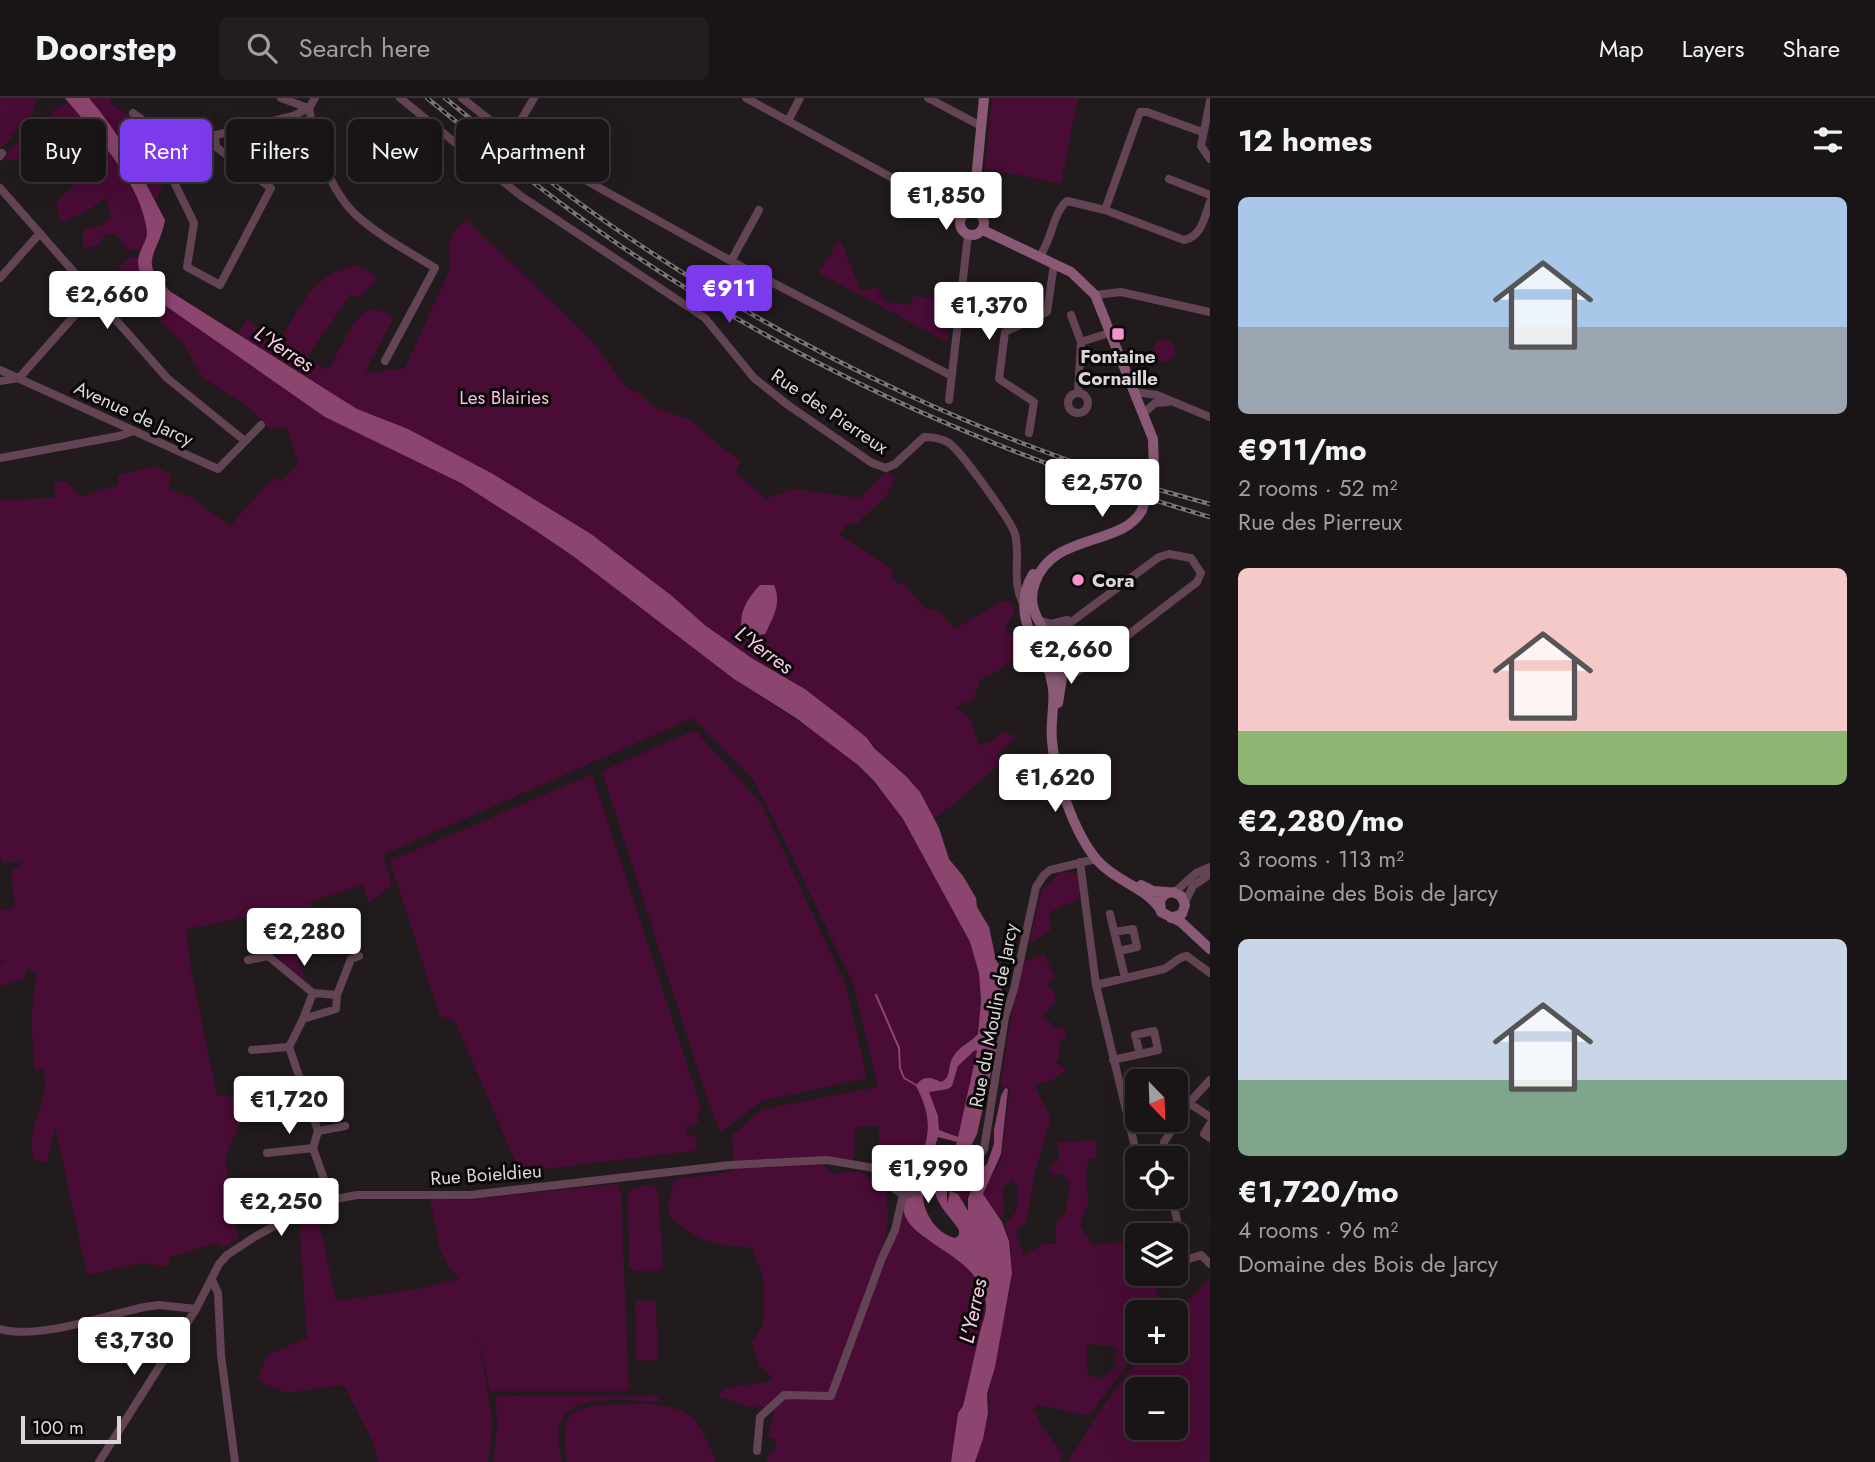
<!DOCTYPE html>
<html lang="en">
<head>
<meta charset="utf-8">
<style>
	body { margin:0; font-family:Jost,sans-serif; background:#221d1f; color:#f1f3f6; height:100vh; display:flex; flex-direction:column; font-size:26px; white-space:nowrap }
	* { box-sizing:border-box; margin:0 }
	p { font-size:23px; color:#9f9ea1 }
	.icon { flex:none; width:38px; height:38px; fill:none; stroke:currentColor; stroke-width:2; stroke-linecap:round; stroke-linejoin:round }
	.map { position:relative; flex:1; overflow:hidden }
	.sheet { display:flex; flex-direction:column; background:#191416; width:665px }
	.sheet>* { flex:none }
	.hud { position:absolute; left:21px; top:21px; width:665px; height:63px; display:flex; gap:14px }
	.needle { width:46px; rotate:157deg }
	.tools { position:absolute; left:1125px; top:971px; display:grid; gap:14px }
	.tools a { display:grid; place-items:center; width:63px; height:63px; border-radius:10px; background:#191416; box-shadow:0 7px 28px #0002,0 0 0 2px #373335; font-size:35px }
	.scale { position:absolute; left:21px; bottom:18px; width:100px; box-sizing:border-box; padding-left:7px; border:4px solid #dbd7d9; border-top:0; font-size:19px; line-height:24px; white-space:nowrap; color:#dbd7d9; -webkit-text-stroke:5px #090708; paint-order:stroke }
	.price { position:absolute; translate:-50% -60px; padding:0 16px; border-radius:7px; background:#fff; color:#222; font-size:23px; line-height:46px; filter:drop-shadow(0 2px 4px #0008) }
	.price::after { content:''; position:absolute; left:50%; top:42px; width:21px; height:16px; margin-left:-10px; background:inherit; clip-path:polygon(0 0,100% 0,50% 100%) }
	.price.on { background:#7c3aed; color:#fff }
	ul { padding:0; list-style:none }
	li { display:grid; align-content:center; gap:14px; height:371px; padding:0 28px }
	li span { display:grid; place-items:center; height:217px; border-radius:10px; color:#555 }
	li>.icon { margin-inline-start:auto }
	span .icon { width:126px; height:126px; fill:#fffc; stroke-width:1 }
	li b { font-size:30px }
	h2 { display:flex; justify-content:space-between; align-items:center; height:84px; padding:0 28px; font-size:30px }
	.tag { padding:0 24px; border-radius:10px; background:#191416; box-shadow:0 7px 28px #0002,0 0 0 2px #373335; font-size:24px; line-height:63px }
	.tag.on { background:#7c3aed; color:#fff }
	header { display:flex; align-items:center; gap:42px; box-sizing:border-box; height:98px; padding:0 35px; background:#191416; border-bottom:2px solid #373335 }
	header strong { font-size:33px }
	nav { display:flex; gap:38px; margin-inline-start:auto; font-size:24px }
	.search { width:490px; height:63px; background:#221d1f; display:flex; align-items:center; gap:18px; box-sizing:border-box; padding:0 24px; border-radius:10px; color:#9f9ea1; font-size:26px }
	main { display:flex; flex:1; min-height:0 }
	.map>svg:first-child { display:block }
	.green { fill:#490c34; fill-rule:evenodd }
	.water { fill:#8c456f; fill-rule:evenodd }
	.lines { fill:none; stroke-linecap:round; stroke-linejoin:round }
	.stream { stroke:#8c456f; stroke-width:2 }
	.river { stroke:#8c456f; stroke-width:12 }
	.street-tunnel { stroke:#3d373a; stroke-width:8; stroke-dasharray:8 4; stroke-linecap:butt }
	.street { stroke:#634455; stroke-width:8 }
	.secondary { stroke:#8a5975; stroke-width:10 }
	.rail-casing { stroke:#7a7578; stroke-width:4.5 }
	.rail { stroke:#090708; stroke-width:2; stroke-dasharray:5; stroke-linecap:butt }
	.secondary-bridge { stroke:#8a5975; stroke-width:10 }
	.poi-dot { fill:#f890cc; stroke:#090708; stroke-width:2.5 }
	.labels { text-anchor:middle; stroke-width:6; stroke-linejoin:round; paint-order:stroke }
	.poi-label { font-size:19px; font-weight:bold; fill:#dbd7d9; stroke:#090708 }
	.park-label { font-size:19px; fill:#fbbcde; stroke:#090708 }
	.street-label { font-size:19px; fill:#dbd7d9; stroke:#090708 }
	.water-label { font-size:21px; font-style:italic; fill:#f7cce3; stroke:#090708 }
</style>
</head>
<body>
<header>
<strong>Doorstep</strong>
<div class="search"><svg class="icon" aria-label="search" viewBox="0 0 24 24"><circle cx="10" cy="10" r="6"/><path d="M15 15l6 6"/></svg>Search here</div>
<nav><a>Map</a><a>Layers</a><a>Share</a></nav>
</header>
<main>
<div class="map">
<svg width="1210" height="1364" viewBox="0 0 1210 1364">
	<rect width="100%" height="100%" fill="#211b1e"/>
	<!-- green -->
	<path class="green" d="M0,0H36L33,17C18,25 14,41 0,50Z
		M89,0H112L110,5L169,44L162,51L164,58L158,67L153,64L147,70L154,78L159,76L165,79L156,103L122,46Z
		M992,0H1078L1061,86L985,70Z
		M69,4C89,30 168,119 141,151L129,152L115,136L105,137L98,148L83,150V136L86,130L103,128L111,118L106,100L91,110L61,125L56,105L75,86L50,59L5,62V56L37,24L45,23L59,9Z
		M465,123H468L592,243L626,289L641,296L653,308L692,323L720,348L741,363L736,374L765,401L794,391L860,400C871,391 875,381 887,374L895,379L886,399L857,425H849L839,436L892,471L893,482L899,487L903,484L924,510L939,513L955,531L1001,504L1011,503L1014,515L1004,531L1027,548L999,573L981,581L973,602L955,609L969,619L979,647L995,642L1001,633L1016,638L997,658L1001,665L953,707L934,720C926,705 919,691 907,678C894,665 878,655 867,640L805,591L753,561L706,528L672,498L591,436L530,399L520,423L573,458L734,581L833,646L858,667L890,703L903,721L970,844L979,875L981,930L975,939L963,946L950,970L949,979L941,984L934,980L919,983L916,988C937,1030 926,1051 906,1091C872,1074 880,1062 879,1028L855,1029L854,1063L817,1060L832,1076C861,1070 866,1075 887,1095L888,1123L876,1183L904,1117L921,1138L953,1157L979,1182L986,1208L963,1308L958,1315L951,1364H767V1358L775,1351L776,1341L768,1339L774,1315L771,1307L752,1310L718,1298L723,1291L771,1283V1278L759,1267L752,1245L763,1227L764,1181L752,1151C744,1147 739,1149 730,1148C704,1145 689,1135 669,1119L668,1108L674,1082L734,1073L732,1037L763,1011L878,989L853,885L782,737L752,680L693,620L383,757L392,787L369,805L362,787L310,804L322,831L314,843L305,845L297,859L306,883L286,868L269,846L268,831L261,816L186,831L191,872L217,997L236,1000L235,1020L240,1024L225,1060L238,1140L224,1149L216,1145L170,1159L167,1169L143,1165L87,1177L55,1028L47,1065L34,1061C23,1031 52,1002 43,972L34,971L31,918L37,874L26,870L25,880L0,889V866L6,862L0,863V812L15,809L11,774L22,764H2L0,758V402L56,400L53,385L64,382L81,398L117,388L118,377L155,368L171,377L169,391L191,399L230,428L274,379L280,384L299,365L286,329L270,332L252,312L202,279L184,246L132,196L125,198L118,190L117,197L120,201L115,206L103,195L114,185L112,179L127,161L148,157L155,151L151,182L237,237L247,221L263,233L271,254C291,231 301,194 328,178C336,173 346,170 354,167L373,175L376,179L375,184L359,199L350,197L307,260L328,272C336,259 357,209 373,211C380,211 388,216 394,219L364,276L405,270L450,171C447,155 448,131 465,123Z
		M838,143L842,146L861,193L877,189L885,204L912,207L913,198L932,200L945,186L953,194L947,244L819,175Z
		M1153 253a11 11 0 1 1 22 0a11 11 0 1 1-22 0Z
		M695,632L761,705L846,888L867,980L762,1003L721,1034L707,1000L602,673Z
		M588,678L593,679L702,1012L696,1016L699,1025L685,1030L687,1038L694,1036L698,1050L693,1053L520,1074L455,924L440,918L390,763Z
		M1061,773L1080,776L1079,801L1049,814L1051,832L1029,846L1041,793Z
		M1044,856L1055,879L1047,886L1049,891L1054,892L1056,903L1041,919L1049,923L1054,929L1065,930L1066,937L1060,945L1059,960L1055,964L1067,971L1053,982L1034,987L1051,1020L1036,1070L1026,1125L1015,1133L1024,1157L1044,1146H1056L1055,1127L1066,1113L1070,1086L1063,1076L1052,1077L1050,1070L1055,1063H1059L1058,1044L1096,1042V1060L1089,1061L1086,1075L1088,1106L1080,1127L1092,1147L1137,1143L1138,1176H1153L1161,1214H1138V1253L1089,1318L1038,1307L1033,1310L1042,1328L1063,1357L1060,1364H976L989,1316V1295L1005,1210C1015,1182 1013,1154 1005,1126L1016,1114L1018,1090L1011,1082L1003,1090L1004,1119L998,1117L984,1097L992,1077L1001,1063L1010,990L1001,987L1010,923L1022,865ZM1087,1246L1117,1249L1115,1269L1101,1282L1087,1275Z
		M975,952L977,953L958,1039L939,1032L938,1018L929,994L949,991L952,988L958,968Z
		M962,1066L973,1084L970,1095L962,1103L958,1097L950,1093L948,1086Z
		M617,1086L621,1095L629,1290L626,1293H490L478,1237L493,1326L488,1364H378L373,1344L344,1287L286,1295L257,1282L267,1257L307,1240L299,1120L318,1119L336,1203L423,1190L459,1181L447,1166L440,1151L430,1101L466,1102Z
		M653,1087L658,1094L663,1168L659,1173H634L629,1168L628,1094L635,1089Z
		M1210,1179V1364H1068L1100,1312L1145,1253H1176V1216ZM1138,1292H1176V1330H1138Z
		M635,1203H656L658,1258L657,1262L641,1263L636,1259Z
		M661,1297L656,1304C628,1303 566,1292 559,1331C557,1341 560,1354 562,1364H493L497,1330L496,1298Z
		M605,1307C630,1307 672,1301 692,1320C704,1331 710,1350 716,1364H567C562,1326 562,1309 605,1307Z"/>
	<!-- water -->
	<path class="water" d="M65,0H89C120,36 143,79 165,122C158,159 136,162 171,194L357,311L408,331L493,376L591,436L672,498L706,528L753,561L805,591L845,622L867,640L874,650L906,678L920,694L939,730L949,761L963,778L976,800L977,809L989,829L996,862L1001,870L1002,896L996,952L977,1036L962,1066L947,1087V1106L950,1093L958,1096L968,1113V1100L980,1072L987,1066L994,1046V1032L1001,998L1005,990L1008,991L1001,1056L983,1096L1002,1124L1009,1143L1012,1175L995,1269L987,1296L988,1315L983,1341L975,1364H951L958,1315L963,1308C969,1283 974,1259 980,1234C982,1226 986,1216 986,1208C984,1156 904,1145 903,1109C902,1099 907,1088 912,1079C929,1044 935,1024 916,988C922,977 932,979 941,984C952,979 947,969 953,959C959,948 971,944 978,936L981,903L979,875L970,844L903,721L874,683L858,667L796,620L734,581L573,458L536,433L461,385L325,319L163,206C151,191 132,174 140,154C146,140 149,140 145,123C136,80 93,34 65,0ZM975,952L977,953L958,1039L939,1032L938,1018L929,994L948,991L952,988L958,968ZM938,1039L957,1044L935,1093C937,1108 951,1119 959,1132V1137L955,1140C933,1134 920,1109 923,1087C925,1070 933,1055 938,1039Z
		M760,487H774C782,505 773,520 765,536L744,539C736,518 746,502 760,487Z"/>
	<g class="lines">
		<!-- stream -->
		<path class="stream" d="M876,897L899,950L900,970L904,980L918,988"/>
		<!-- river -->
		<path class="river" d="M971,1135C995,1147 992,1154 1001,1177"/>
		<!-- street-tunnel -->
		<path class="street-tunnel" d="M487,70L511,39"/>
		<!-- street -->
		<path class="street" d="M281,0L308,10
			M400,0L521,98L705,220L754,280L788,307L872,365L886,370L895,366L924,339C933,339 941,340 949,345C960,352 1012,424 1015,436C1021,459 1011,484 1023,505
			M462,0L511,39L533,53L731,163L952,278
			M746,0L962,118
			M928,0L981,28
			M1210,3L1201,48L1210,61
			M309,10C316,46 327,88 354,115C377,137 408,153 435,170L385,263
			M133,15L163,37L188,44L293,18L309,10L315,0
			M788,23L800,0
			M511,39L534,0
			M196,42L175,72L173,82L194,125L187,169L220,187L271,90L216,49L215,37
			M0,58L2,55
			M1169,81L1210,97
			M0,90L167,280L245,343
			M1105,112L1140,14H1147L1202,34
			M1039,159C1052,143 1052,116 1067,103L1105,112L1184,142C1202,138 1204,120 1210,104
			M731,163L759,112
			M0,180L40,135
			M1095,197L1121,194L1210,214
			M1071,217L1081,244L1078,295
			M1081,244L1112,234
			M0,272L218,371L261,327
			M0,283L19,280L106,182
			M1135,294L1157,297L1210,319
			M1068 305a10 10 0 1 1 20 0a10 10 0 1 1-20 0Z
			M949,302L968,137
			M1144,315L1155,305L1168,304
			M1029,335L1034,304L999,281L1005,234L1047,214L1054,166
			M0,360L119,338L134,333
			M1039,522L1051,526L1067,522
			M1048,541L1159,459L1169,456L1191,460L1201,475L1197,484L1090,566L1077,574H1063
			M1080,764L1096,887L1134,1045
			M1175,794L1196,775L1210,769
			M1185,804L1193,788L1210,776
			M1110,816L1125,880
			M1114,834L1133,831L1137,849L1119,853
			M248,862L268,858L313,895L303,921
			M1096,887L1164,871C1173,867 1177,859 1187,858L1210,875
			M313,895L337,897
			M289,949L303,921L336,911L337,897L351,861L359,858
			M252,952L289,949L318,1033L313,1050L331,1101
			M1113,962L1158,952L1154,933L1135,937L1140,956
			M1189,1005L1210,1019
			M1161,1022L1175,1030
			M1210,1026L1204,1036L1210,1040
			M318,1033L345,1028
			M267,1055L313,1050
			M1164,1060V1044L1189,1005L1210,982
			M1172,1099L1180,1136
			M1183,1163L1201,1157L1210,1166
			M212,1182L218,1195L221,1257L235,1364
			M0,1231C40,1242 105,1217 145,1209L159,1207L196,1211
			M757,1353L760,1319L784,1297L831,1298L882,1160L895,1132L903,1097
			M99,1364L196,1211L219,1166L227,1157L256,1138L319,1104L357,1097H470L730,1067L827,1062L874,1070L882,1082L903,1097L962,1085L984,1051L1005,919L1014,891L1036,789L1044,777L1050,772L1096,761"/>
		<!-- secondary -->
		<path class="secondary" d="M973,112L984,0
			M960 125a12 12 0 1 1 24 0a12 12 0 1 1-24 0Z
			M983,132L1071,174L1095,197L1153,341L1154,373
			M1033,476C1018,501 1024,528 1039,553
			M1048,541C1044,531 1037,522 1034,512C1031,503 1032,493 1035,485C1052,434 1123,449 1142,412
			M1048,541C1063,543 1068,558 1065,571L1057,577C1044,573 1037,559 1040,546Z
			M1050,574C1050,579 1052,584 1053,590C1055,607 1050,625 1052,643C1055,679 1074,735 1097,762C1115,783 1145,789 1160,811
			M1058,605L1063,574
			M1141,787L1153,793L1168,794
			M1171,820L1182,816L1185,807L1181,798L1173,794L1165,796L1160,802L1161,814L1181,824L1210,851"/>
		<!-- rail casing -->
		<g class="rail-casing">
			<path id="rail" d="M427,0C487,49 548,98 612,142C794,267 998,358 1210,419
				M445,0C502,47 560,93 622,135C800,256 1001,351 1210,406"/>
		</g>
		<!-- rail -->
		<use href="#rail" class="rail"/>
		<!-- secondary-bridge -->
		<path class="secondary-bridge" d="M1142,412L1154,373"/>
	</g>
	<!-- markers -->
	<g class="poi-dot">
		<rect x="1111" y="229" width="14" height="14" rx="3.5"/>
		<circle cx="1078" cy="482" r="7"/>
	</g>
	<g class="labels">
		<!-- poi labels -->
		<g class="poi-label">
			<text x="1118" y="265">Fontaine<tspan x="1118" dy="22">Cornaille</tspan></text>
			<text x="1092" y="489" text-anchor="start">Cora</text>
		</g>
		<!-- park labels -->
		<g class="park-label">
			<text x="504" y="306">Les Blairies</text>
		</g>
		<!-- street labels -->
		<g class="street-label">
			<text transform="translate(830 313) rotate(34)" y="7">Rue des Pierreux</text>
			<text transform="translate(134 315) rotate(25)" y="7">Avenue de Jarcy</text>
			<text transform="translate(993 917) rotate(-79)" y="7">Rue du Moulin de Jarcy</text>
			<text transform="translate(486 1076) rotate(-4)" y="7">Rue Boieldieu</text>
		</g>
		<!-- water labels -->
		<g class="water-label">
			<text transform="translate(284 251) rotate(33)" y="7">L'Yerres</text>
			<text transform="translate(764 552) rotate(36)" y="7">L'Yerres</text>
			<text transform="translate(973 1213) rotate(-78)" y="7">L'Yerres</text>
		</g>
	</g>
</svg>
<div class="tools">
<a><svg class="needle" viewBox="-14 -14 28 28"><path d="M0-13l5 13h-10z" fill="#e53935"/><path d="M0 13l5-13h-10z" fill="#9f9ea1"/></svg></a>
<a><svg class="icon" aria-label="locate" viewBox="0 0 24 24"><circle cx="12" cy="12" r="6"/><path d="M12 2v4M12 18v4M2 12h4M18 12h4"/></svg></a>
<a><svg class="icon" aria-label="layers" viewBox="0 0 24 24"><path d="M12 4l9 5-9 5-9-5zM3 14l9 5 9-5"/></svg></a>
<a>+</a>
<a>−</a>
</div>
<div class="scale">100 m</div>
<b class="price" style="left:946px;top:134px">€1,850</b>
<b class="price on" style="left:729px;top:227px">€911</b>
<b class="price" style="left:107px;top:233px">€2,660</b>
<b class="price" style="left:989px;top:244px">€1,370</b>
<b class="price" style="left:1102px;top:421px">€2,570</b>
<b class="price" style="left:1071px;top:588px">€2,660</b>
<b class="price" style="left:1055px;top:716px">€1,620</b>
<b class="price" style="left:304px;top:870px">€2,280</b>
<b class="price" style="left:289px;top:1038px">€1,720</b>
<b class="price" style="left:928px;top:1107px">€1,990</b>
<b class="price" style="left:281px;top:1140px">€2,250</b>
<b class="price" style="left:134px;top:1279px">€3,730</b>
<div class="hud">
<a class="tag">Buy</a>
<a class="tag on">Rent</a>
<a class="tag">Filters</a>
<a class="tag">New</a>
<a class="tag">Apartment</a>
</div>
</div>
<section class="sheet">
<h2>12 homes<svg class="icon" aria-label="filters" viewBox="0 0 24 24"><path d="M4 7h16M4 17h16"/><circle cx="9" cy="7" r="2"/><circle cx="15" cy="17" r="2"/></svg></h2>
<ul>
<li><span style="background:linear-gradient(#a9c7e8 60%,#9aa5b1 0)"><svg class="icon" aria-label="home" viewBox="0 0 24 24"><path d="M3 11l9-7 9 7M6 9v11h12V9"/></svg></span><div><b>€911/mo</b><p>2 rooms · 52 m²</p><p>Rue des Pierreux</p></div></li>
<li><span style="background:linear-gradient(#f6c9c9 75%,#8fb573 0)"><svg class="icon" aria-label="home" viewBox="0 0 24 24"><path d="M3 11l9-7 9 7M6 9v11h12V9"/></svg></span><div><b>€2,280/mo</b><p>3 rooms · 113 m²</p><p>Domaine des Bois de Jarcy</p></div></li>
<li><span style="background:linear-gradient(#c9d6e8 65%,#7fa58c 0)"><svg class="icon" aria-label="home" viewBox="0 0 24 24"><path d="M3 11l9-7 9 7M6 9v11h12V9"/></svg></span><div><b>€1,720/mo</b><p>4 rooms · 96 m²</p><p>Domaine des Bois de Jarcy</p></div></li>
</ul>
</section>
</main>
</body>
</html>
